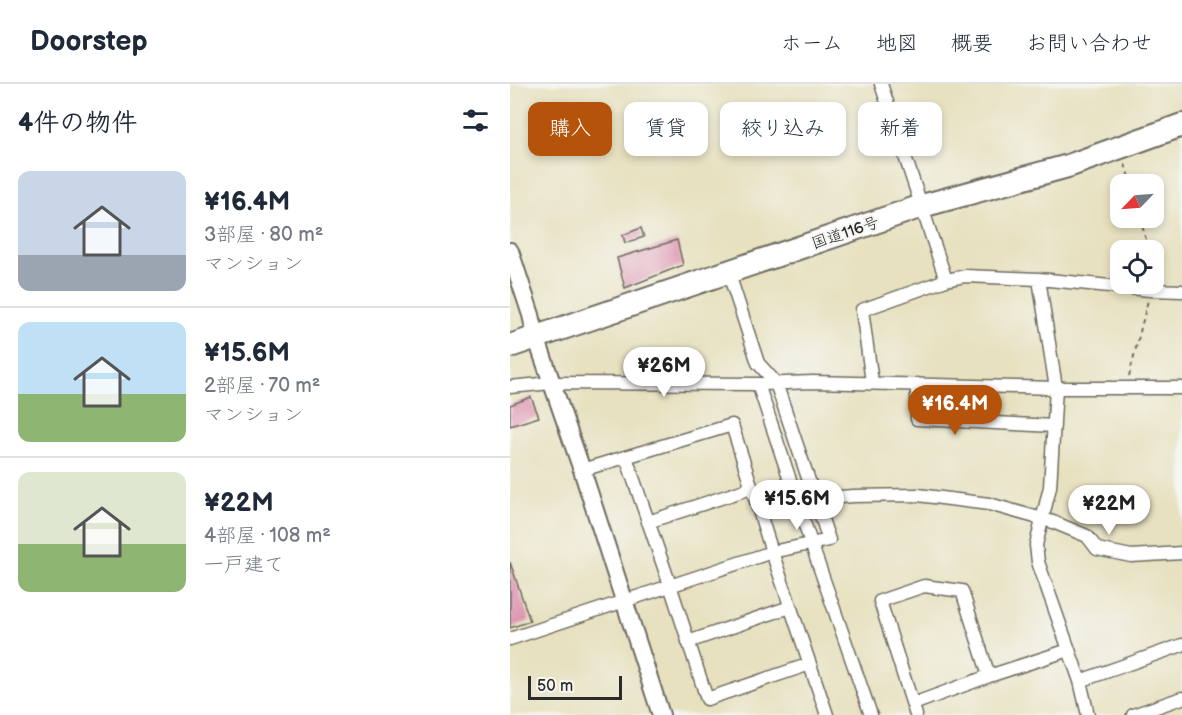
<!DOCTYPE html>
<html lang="ja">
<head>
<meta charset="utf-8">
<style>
	body { margin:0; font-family:"Balsamiq Sans","Klee One",sans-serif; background:#f6f6f7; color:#1f2937; height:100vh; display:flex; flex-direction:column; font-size:22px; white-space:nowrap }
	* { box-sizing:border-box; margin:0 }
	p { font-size:20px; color:#747a83 }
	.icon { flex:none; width:33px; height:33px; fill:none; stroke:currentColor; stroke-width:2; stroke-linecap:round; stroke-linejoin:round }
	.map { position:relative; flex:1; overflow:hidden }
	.side { display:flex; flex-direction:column; background:#fff; width:510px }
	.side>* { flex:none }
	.banner { position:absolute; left:18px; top:18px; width:564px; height:54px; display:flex; gap:12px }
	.needle { width:39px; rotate:245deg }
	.tools { position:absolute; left:600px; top:90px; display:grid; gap:12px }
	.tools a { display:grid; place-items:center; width:54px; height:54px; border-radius:12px; background:#fff; box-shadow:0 3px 9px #0003; font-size:30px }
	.scale { position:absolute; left:18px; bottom:15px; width:94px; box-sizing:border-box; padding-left:6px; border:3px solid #2b2b2b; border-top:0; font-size:16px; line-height:21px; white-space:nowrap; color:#2b2b2b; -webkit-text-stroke:4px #f6f6f2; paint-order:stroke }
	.price { position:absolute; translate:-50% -51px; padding:0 14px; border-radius:21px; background:#fff; color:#222; font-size:20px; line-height:39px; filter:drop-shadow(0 2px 3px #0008) }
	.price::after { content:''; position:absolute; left:50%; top:36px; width:18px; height:14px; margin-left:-9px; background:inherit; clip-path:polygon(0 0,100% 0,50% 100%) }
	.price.selected { background:#b45309; color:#fff }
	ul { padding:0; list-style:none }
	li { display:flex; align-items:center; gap:18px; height:150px; padding:0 18px }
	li+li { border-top:2px solid #e0e1e3 }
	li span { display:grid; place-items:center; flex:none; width:168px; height:120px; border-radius:12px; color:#555 }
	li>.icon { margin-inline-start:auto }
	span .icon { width:72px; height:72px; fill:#fffc; stroke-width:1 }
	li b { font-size:26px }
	h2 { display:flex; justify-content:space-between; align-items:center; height:72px; padding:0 18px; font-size:26px }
	.pill { padding:0 21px; border-radius:12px; background:#fff; box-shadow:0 3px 9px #0003; font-size:21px; line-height:54px }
	.pill.selected { background:#b45309; color:#fff }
	header { display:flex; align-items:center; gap:36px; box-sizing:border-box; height:84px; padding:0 30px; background:#fff; border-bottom:2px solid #e0e1e3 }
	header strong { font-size:28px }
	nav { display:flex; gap:33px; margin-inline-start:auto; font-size:21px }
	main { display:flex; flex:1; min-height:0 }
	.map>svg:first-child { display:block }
	.building { fill:#dc8fac }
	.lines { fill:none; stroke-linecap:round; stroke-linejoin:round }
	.street-casing { stroke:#6d6b5f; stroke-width:15 }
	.secondary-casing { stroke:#6d6b5f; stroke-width:20 }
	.highway-casing { stroke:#6d6b5f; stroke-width:26 }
	.path { stroke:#6d6b5f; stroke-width:2; stroke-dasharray:4.5 4.5; stroke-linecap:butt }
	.street { stroke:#fff; stroke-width:12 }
	.secondary { stroke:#fff; stroke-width:16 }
	.highway { stroke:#fff; stroke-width:22 }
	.labels { text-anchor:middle; stroke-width:4.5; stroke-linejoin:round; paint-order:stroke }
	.street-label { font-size:16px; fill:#2b2b2b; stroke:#f6f6f2 }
</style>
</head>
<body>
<header>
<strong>Doorstep</strong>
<nav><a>ホーム</a><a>地図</a><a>概要</a><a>お問い合わせ</a></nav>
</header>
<main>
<section class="side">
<h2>4件の物件<svg class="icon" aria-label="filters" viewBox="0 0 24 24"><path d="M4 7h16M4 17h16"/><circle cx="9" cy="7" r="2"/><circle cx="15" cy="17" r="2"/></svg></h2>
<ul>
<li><span style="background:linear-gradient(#c9d6e8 70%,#9aa5b1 0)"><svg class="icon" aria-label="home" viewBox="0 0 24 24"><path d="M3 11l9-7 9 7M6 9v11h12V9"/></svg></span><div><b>¥16.4M</b><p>3部屋 · 80 m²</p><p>マンション</p></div></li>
<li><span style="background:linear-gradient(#bfe0f5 60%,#8fb573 0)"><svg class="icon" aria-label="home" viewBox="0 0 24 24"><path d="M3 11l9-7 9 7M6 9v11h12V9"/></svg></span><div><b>¥15.6M</b><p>2部屋 · 70 m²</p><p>マンション</p></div></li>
<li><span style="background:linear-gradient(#dfe7d0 60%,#8fb573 0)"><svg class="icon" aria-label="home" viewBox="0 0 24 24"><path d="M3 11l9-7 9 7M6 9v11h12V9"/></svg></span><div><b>¥22M</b><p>4部屋 · 108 m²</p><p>一戸建て</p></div></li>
</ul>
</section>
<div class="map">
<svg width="672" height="631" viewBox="0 0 672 631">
	<rect width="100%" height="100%" fill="#f6f6f2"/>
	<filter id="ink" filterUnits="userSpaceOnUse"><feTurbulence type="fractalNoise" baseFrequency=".0167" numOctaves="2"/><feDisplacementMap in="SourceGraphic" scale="12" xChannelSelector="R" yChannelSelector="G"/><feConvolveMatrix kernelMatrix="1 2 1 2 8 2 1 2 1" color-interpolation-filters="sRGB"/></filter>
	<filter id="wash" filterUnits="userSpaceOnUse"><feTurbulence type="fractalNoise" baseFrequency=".008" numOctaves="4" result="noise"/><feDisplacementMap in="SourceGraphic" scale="24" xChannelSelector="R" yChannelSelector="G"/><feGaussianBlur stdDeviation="1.35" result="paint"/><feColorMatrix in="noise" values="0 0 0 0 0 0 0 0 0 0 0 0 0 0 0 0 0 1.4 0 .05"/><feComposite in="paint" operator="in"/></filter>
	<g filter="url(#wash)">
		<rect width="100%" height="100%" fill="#e7e1c0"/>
		<g id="blocks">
			<!-- building -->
			<path class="building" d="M131,144L134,153L115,159L113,151Z
				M167,156L173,181L115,204L107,174Z
				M21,313L29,333L0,342V321Z
				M0,478L20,537L0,544Z"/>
		</g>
	</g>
	<g filter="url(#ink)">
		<use href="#blocks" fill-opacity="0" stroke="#6d6b5f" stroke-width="1.5"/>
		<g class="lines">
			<!-- street casing -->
			<g class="street-casing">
				<path id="street" d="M371,0L436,196
					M529,195L546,304L540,403L526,461L528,478L570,597L578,631
					M362,298L352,226L436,196L455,192L529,195L640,206L672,207
					M248,300L301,459L361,631
					M407,300V335L544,342
					M0,303L41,299L248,300L303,298L546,304H672
					M116,373L160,501L197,615L300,580
					M72,386L222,341L262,468L317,631
					M306,415L343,412L408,411L479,420L543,438L577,452L587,465L621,472L672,469
					M138,438L241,404
					M0,555L262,468L319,456L266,299L248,279L218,187
					M178,558L280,523
					M570,597L672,561
					M403,620L479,592
					M406,631L370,517L414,502L452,507L479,592L559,566
					M623,631L672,614"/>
			</g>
			<!-- secondary casing -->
			<g class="secondary-casing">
				<path id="secondary" d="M0,167L21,231L26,253L72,386L151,631"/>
			</g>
			<!-- highway casing -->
			<g class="highway-casing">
				<path id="highway" d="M0,262L412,122L558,82L672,41"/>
			</g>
			<!-- path -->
			<path class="path" d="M615,80L621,100
				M630,134L639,166
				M619,292L638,216"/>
			<!-- street -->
			<use href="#street" class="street"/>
			<!-- secondary -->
			<use href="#secondary" class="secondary"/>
			<!-- highway -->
			<use href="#highway" class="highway"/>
		</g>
	</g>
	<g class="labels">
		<!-- street labels -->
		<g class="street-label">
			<text transform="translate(335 148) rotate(-19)" y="6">国道116号</text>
		</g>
	</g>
</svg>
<div class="tools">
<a><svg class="needle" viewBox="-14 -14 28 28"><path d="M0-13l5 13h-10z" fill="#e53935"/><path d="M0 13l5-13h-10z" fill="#747a83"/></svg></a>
<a><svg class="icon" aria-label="locate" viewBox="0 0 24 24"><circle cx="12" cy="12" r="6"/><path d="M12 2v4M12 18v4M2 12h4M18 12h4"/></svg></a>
</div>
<div class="scale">50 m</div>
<b class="price" style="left:154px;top:314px">¥26M</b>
<b class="price selected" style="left:445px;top:352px">¥16.4M</b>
<b class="price" style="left:287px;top:447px">¥15.6M</b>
<b class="price" style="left:599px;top:452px">¥22M</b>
<div class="banner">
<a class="pill selected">購入</a>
<a class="pill">賃貸</a>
<a class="pill">絞り込み</a>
<a class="pill">新着</a>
</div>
</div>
</main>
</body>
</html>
